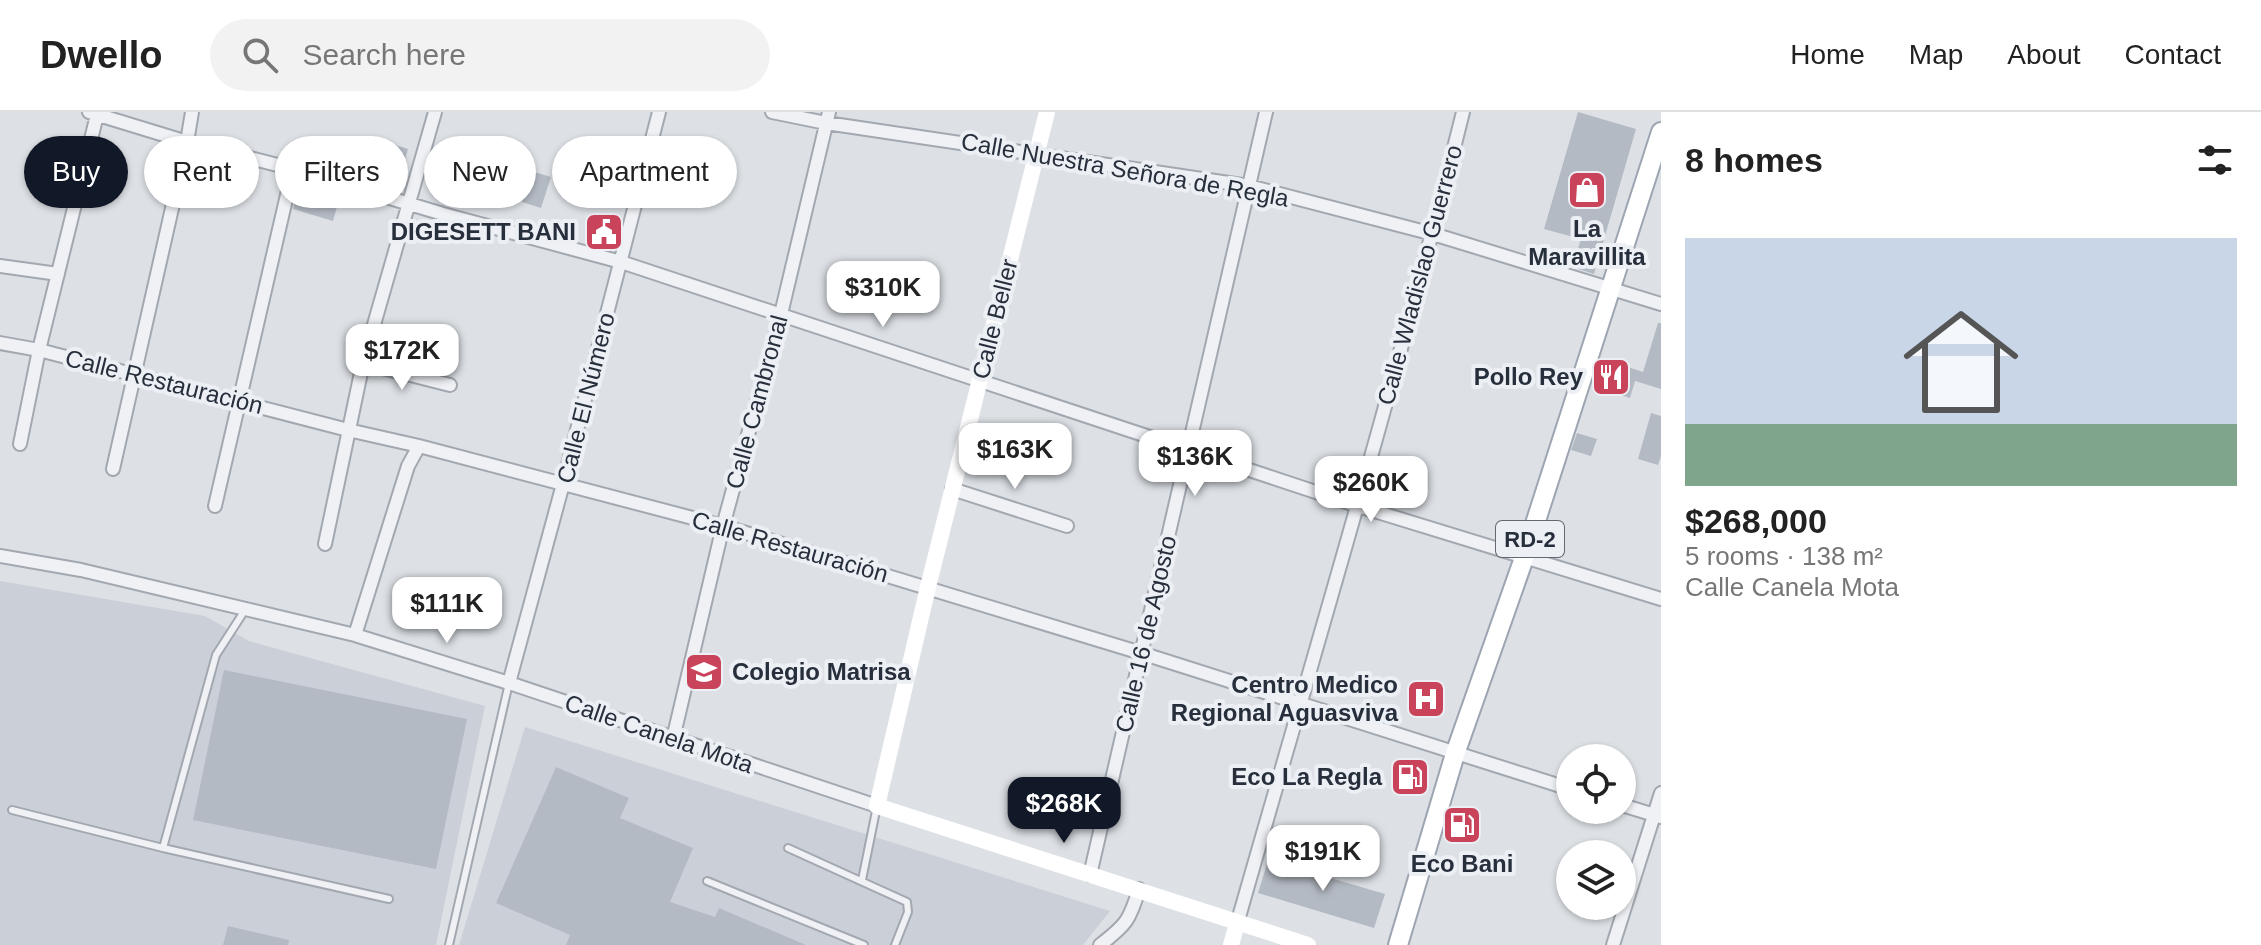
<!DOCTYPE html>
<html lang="en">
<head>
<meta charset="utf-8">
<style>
	body { margin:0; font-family:Arial,sans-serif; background:#f2f2f2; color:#222; height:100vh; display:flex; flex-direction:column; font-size:30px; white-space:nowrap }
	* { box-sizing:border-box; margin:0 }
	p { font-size:26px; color:#767676 }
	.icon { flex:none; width:44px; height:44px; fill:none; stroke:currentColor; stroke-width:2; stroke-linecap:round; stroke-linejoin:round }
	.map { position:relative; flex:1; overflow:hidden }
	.drawer { display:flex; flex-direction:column; background:#fff; width:600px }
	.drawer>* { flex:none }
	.banner { position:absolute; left:24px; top:24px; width:760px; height:72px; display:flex; gap:16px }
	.controls { position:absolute; left:1556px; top:632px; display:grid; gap:16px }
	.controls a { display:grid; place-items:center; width:80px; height:80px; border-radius:50%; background:#fff; box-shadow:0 2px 6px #0004; font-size:40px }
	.price { position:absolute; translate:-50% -68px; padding:0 18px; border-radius:16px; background:#fff; color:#222; font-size:26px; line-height:52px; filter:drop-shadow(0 2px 4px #0008) }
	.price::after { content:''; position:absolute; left:50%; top:48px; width:24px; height:18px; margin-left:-12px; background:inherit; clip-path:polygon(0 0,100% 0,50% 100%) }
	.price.current { background:#111827; color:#fff }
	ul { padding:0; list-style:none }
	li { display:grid; align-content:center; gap:16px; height:424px; padding:0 24px }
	li span { display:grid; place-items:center; height:248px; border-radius:0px; color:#555 }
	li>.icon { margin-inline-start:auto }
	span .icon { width:144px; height:144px; fill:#fffc; stroke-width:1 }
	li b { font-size:34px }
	h2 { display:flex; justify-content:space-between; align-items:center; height:96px; padding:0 24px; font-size:34px }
	.chip { padding:0 28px; border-radius:36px; background:#fff; box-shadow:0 2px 6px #0004; font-size:28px; line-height:72px }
	.chip.current { background:#111827; color:#fff }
	header { display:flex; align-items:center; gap:48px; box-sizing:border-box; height:112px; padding:0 40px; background:#fff; border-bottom:2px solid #e0e0e0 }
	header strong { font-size:38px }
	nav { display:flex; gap:44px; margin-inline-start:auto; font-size:28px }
	.search { width:560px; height:72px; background:#f2f2f2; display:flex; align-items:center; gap:20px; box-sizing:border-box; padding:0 28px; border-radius:44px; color:#767676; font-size:30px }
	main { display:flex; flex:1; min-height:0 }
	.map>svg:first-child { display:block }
	.built { fill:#cbd0d8 }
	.building { fill:#b4bac3 }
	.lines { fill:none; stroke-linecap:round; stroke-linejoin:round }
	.service-casing { stroke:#a3a8b0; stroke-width:10 }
	.minor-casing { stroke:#a3a8b0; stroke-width:16 }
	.primary-casing { stroke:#9ca5b1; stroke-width:22 }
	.service { stroke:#eff1f5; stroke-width:6 }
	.minor { stroke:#eff1f5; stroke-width:12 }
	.secondary { stroke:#fff; stroke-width:16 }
	.primary { stroke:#fff; stroke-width:18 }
	.labels { text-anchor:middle; stroke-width:8; stroke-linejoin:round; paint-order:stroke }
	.shield { fill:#eceff4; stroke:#626973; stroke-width:2 }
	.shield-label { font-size:22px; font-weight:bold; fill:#272f3c }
	.street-label { font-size:24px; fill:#272f3c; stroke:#eceff4 }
	.poi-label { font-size:24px; font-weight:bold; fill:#272f3c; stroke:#eceff4; text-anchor:end }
</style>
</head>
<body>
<header>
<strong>Dwello</strong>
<div class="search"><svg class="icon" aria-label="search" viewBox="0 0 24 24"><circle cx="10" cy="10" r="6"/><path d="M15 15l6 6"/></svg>Search here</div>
<nav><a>Home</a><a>Map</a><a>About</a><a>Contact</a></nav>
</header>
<main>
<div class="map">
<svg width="1661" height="833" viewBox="0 0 1661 833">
	<rect width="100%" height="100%" fill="#dde1e6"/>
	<!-- built -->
	<path class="built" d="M0,469L205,504L249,529L485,594L436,833H0Z
		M525,615L1110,799L1083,833H459Z"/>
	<!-- building -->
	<path class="building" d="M1578,0L1636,17L1594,162L1572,155L1581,127L1544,117Z
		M370,25L408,37L403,54L365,42Z
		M531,59L551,65L541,96L522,90Z
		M299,72L340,84L333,109L293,97Z
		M1658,211H1661V277L1635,269L1630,286L1592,274L1601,246L1643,260Z
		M1651,301L1661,304V344L1658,353L1638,347Z
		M1577,321L1597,327L1591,344L1571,338Z
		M224,558L467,607L436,757L193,708Z
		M556,655L629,686L620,706L693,736L670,790L715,805L719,796L806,833H566L570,823L496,791Z
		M1307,748L1330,755L1327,765L1385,782L1374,816L1258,781L1267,752L1303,763Z
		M228,814L289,828L288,833H223Z"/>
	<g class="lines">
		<!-- service casing -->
		<g class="service-casing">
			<path id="service" d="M12,698L163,736L389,787
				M163,736L216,543L245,498
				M788,736L907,790L908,800L895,833
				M862,768L877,694
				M707,769L864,833
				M449,833L509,571"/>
		</g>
		<!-- minor casing -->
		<g class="minor-casing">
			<path id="minor" d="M89,0L187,30L293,57L443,102L621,150L1358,394L1661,487
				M772,0L826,11L1249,74L1433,122L1661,192
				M0,154L58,162
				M0,231L39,238L348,318L419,334L723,414L1141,541L1570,677
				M363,251L450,273
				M20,332L39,238L97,3
				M113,357L187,30L192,0
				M952,377L1067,414
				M215,394L293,57
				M325,432L363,251L435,0
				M0,444L81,458L355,523L509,571L877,694
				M355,523L408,354L419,334
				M509,571L563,372L659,0
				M673,627L723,414L781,202L829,0
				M1622,693L1661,705
				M1090,763L1266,0
				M1237,812C1314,542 1395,273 1463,0
				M1100,833C1126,813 1130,808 1139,777
				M1613,833L1661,681"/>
		</g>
		<!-- primary casing -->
		<g class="primary-casing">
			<path id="primary" d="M1398,833L1455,642L1524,446L1661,20"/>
		</g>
		<!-- service -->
		<use href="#service" class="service"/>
		<!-- minor -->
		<use href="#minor" class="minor"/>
		<!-- secondary -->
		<path class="secondary" d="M1047,0L928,475L877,694L1308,833
			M1231,833L1237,812"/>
		<!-- primary -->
		<use href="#primary" class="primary"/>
	</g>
	<!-- icons -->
	<defs>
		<g id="shop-square" transform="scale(2)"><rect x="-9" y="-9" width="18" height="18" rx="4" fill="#c9445a" stroke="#eceff4"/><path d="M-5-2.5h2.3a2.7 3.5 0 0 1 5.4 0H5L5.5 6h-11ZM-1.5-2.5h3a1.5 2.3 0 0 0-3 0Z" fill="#fff"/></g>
		<g id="civic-square" transform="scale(2)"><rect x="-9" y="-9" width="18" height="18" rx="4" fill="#c9445a" stroke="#eceff4"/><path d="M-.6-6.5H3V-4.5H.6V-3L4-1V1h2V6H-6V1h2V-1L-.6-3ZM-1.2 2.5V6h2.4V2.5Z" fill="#fff"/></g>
		<g id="restaurant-square" transform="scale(2)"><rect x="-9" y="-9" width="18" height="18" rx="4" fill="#c9445a" stroke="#eceff4"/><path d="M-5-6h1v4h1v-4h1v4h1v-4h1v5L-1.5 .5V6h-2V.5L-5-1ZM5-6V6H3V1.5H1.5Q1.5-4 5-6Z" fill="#fff"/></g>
		<g id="school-square" transform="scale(2)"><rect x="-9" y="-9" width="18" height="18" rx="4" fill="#c9445a" stroke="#eceff4"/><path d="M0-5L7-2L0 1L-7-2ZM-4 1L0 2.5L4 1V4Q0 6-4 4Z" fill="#fff"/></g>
		<g id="hospital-square" transform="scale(2)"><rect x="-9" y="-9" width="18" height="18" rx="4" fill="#c9445a" stroke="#eceff4"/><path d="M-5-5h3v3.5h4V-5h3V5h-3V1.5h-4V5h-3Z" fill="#fff"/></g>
		<g id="fuel-square" transform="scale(2)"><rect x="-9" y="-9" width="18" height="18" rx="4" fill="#c9445a" stroke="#eceff4"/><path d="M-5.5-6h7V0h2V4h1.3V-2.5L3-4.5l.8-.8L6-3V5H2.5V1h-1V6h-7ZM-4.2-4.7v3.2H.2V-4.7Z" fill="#fff"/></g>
	</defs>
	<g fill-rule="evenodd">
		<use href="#shop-square" x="1587" y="78"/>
		<use href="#civic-square" x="604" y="120"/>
		<use href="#restaurant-square" x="1611" y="265"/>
		<use href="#school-square" x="704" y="560"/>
		<use href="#hospital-square" x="1426" y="587"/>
		<use href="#fuel-square" x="1410" y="665"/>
		<use href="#fuel-square" x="1462" y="713"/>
	</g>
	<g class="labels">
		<!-- shield labels -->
		<rect class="shield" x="1496" y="409" width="68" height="36" rx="6"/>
		<g class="shield-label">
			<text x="1530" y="435">RD-2</text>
		</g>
		<!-- street labels -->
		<g class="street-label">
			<text transform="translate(1125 58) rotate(10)" y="8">Calle Nuestra Señora de Regla</text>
			<text transform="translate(1420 163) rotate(-75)" y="8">Calle Wladislao Guerrero</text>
			<text transform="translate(995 207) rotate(-76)" y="8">Calle Beller</text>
			<text transform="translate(164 270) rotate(14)" y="8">Calle Restauración</text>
			<text transform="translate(586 286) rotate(-76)" y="8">Calle El Número</text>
			<text transform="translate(757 290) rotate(-75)" y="8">Calle Cambronal</text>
			<text transform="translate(790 435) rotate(16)" y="8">Calle Restauración</text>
			<text transform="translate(1146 522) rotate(-77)" y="8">Calle 16 de Agosto</text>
			<text transform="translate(659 622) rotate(19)" y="8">Calle Canela Mota</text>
		</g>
		<!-- poi labels -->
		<g class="poi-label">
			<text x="1587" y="125" text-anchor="middle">La<tspan x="1587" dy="28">Maravillita</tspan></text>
			<text x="576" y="128">DIGESETT BANI</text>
			<text x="1583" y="273">Pollo Rey</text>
			<text x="732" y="568" text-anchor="start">Colegio Matrisa</text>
			<text x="1398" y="581">Centro Medico<tspan x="1398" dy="28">Regional Aguasviva</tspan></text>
			<text x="1382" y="673">Eco La Regla</text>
			<text x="1462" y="760" text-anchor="middle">Eco Bani</text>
		</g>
	</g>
</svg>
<div class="controls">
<a><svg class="icon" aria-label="locate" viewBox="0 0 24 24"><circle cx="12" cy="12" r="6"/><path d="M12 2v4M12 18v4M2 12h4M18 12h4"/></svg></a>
<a><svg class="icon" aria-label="layers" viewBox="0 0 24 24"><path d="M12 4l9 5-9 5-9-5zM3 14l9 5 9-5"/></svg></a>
</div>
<b class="price" style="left:883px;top:217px">$310K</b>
<b class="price" style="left:402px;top:280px">$172K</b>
<b class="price" style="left:1015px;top:379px">$163K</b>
<b class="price" style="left:1195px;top:386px">$136K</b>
<b class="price" style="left:1371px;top:412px">$260K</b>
<b class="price" style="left:447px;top:533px">$111K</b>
<b class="price current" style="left:1064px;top:733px">$268K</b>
<b class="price" style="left:1323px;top:781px">$191K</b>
<div class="banner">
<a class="chip current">Buy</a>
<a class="chip">Rent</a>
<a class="chip">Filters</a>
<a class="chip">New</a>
<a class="chip">Apartment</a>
</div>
</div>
<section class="drawer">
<h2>8 homes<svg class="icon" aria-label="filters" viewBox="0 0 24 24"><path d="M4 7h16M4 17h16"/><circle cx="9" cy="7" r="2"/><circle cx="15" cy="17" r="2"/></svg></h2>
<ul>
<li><span style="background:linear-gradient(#c9d6e8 75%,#7fa58c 0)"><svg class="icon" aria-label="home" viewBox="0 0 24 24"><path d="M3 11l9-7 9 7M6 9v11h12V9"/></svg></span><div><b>$268,000</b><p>5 rooms · 138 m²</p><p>Calle Canela Mota</p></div></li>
</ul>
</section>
</main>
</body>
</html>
